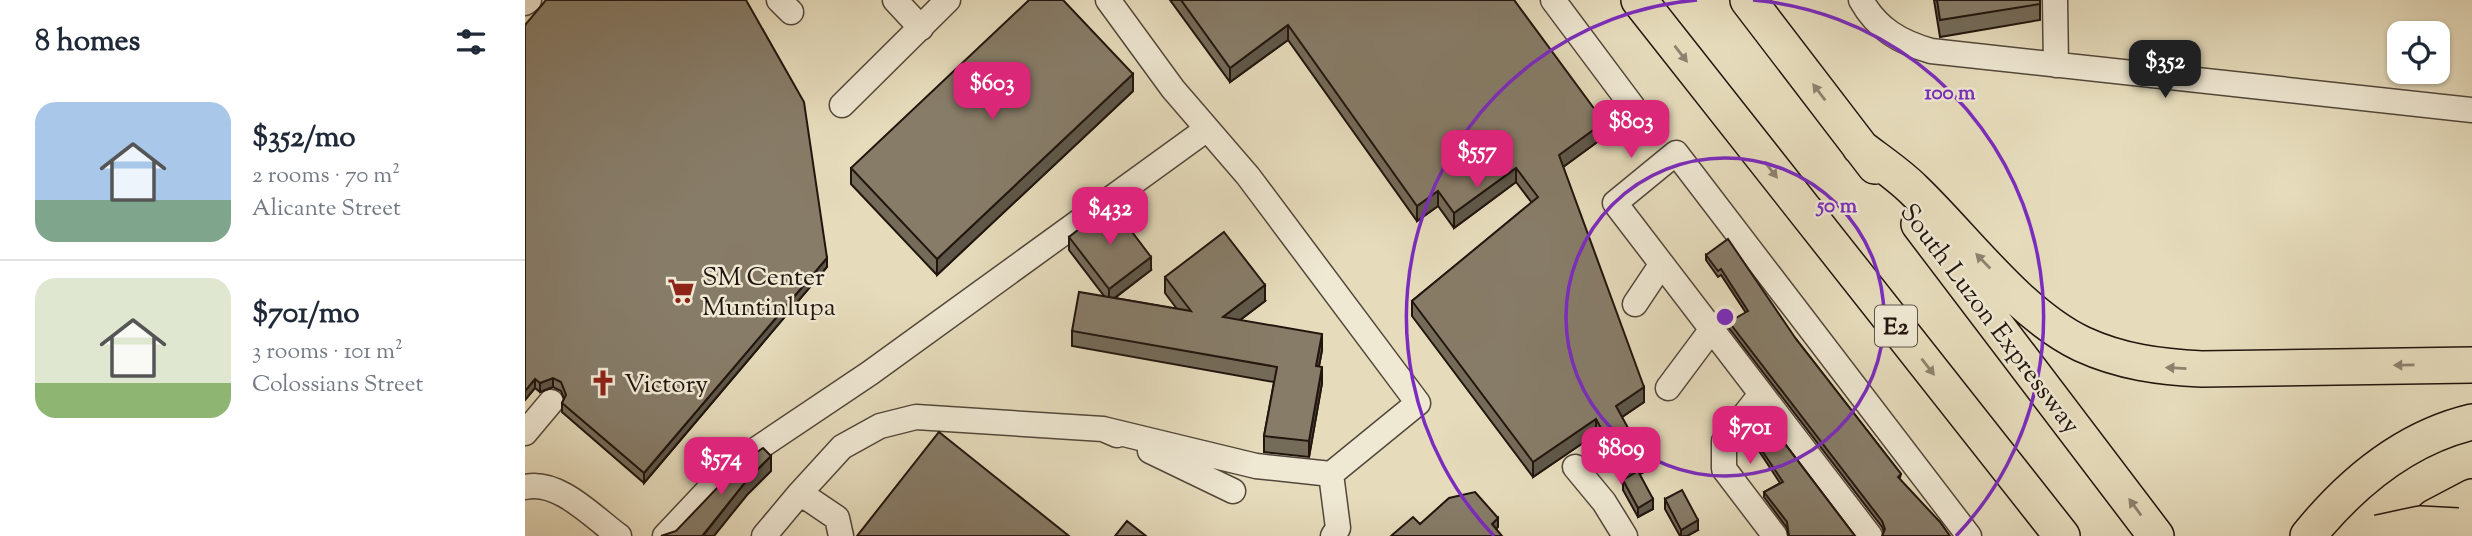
<!DOCTYPE html>
<html lang="en">
<head>
<meta charset="utf-8">
<style>
	body { margin:0; font-family:"Sorts Mill Goudy",serif; background:#f2f2f3; color:#1f2937; height:100vh; display:flex; flex-direction:column; font-size:26px; white-space:nowrap }
	* { box-sizing:border-box; margin:0 }
	p { font-size:23px; color:#747a83 }
	.icon { flex:none; width:38px; height:38px; fill:none; stroke:currentColor; stroke-width:2; stroke-linecap:round; stroke-linejoin:round }
	.map { position:relative; flex:1; overflow:hidden }
	.sheet { display:flex; flex-direction:column; background:#fff; width:525px }
	.sheet>* { flex:none }
	.controls { position:absolute; left:1862px; top:21px; display:grid; gap:14px }
	.controls a { display:grid; place-items:center; width:63px; height:63px; border-radius:14px; background:#fff; box-shadow:0 2px 5px #0004; font-size:35px }
	.price { position:absolute; translate:-50% -60px; padding:0 16px; border-radius:14px; background:#db2777; color:#fff; font-size:23px; line-height:46px; filter:drop-shadow(0 2px 4px #0008) }
	.price::after { content:''; position:absolute; left:50%; top:42px; width:21px; height:16px; margin-left:-10px; background:inherit; clip-path:polygon(0 0,100% 0,50% 100%) }
	.price.on { background:#222; color:#fff }
	ul { padding:0; list-style:none }
	li { display:flex; align-items:center; gap:21px; height:175px; padding:0 35px }
	li+li { border-top:2px solid #e0e1e3 }
	li span { display:grid; place-items:center; flex:none; width:196px; height:140px; border-radius:21px; color:#555 }
	li>.icon { margin-inline-start:auto }
	span .icon { width:84px; height:84px; fill:#fffc; stroke-width:1 }
	li b { font-size:30px }
	h2 { display:flex; justify-content:space-between; align-items:center; height:84px; padding:0 35px; font-size:30px }
	main { display:flex; flex:1; min-height:0 }
	.map>svg:first-child { display:block }
	.lines { fill:none; stroke-linecap:round; stroke-linejoin:round }
	.minor-casing { stroke:#52473a; stroke-width:27 }
	.highway-casing { stroke:#21150e; stroke-width:38 }
	.minor { stroke:#efe8d3; stroke-width:24 }
	.highway { stroke:#e6dcbc; stroke-width:35 }
	.highway-bridge-casing { stroke:#21150e; stroke-width:38; stroke-linecap:butt }
	.highway-bridge { stroke:#e6dcbc; stroke-width:35 }
	.wall { fill:#746b59; stroke:#21150e; stroke-width:2 }
	.shaded-wall { fill:#5e5749; stroke:#21150e; stroke-width:2 }
	.building { fill:#877c68; stroke:#21150e; stroke-width:2 }
	.oneway { fill:#8d826e }
	.ring { fill:none; stroke:#7b2cbf; stroke-width:3.5 }
	.labels { text-anchor:middle; stroke-width:5; stroke-linejoin:round; paint-order:stroke }
	.shield { fill:#efe8d3; stroke:#5f5449; stroke-width:2 }
	.shield-label { font-size:24px; font-weight:bold; fill:#21150e }
	.poi-label { font-size:26px; fill:#21150e; stroke:#efe8d3; text-anchor:start }
	.street-label { font-size:26px; fill:#21150e; stroke:#efe8d3 }
	.centre { fill:#7b2cbf; stroke:#efe8d3; stroke-width:3.5 }
	.ring-label { font-size:21px; text-anchor:middle; font-weight:bold; fill:#7b2cbf; stroke:#efe8d3; stroke-width:5; stroke-linejoin:round; paint-order:stroke }
</style>
</head>
<body>
<main>
<section class="sheet">
<h2>8 homes<svg class="icon" aria-label="filters" viewBox="0 0 24 24"><path d="M4 7h16M4 17h16"/><circle cx="9" cy="7" r="2"/><circle cx="15" cy="17" r="2"/></svg></h2>
<ul>
<li><span style="background:linear-gradient(#a9c7e8 70%,#7fa58c 0)"><svg class="icon" aria-label="home" viewBox="0 0 24 24"><path d="M3 11l9-7 9 7M6 9v11h12V9"/></svg></span><div><b>$352/mo</b><p>2 rooms · 70 m²</p><p>Alicante Street</p></div></li>
<li><span style="background:linear-gradient(#dfe7d0 75%,#8fb573 0)"><svg class="icon" aria-label="home" viewBox="0 0 24 24"><path d="M3 11l9-7 9 7M6 9v11h12V9"/></svg></span><div><b>$701/mo</b><p>3 rooms · 101 m²</p><p>Colossians Street</p></div></li>
</ul>
</section>
<div class="map">
<svg width="1947" height="536" viewBox="0 0 1947 536">
	<rect width="100%" height="100%" fill="#e6dcbc"/>
	<filter id="stains"><feTurbulence type="fractalNoise" baseFrequency=".00286" numOctaves="4"/><feColorMatrix values="0 0 0 0 .2 0 0 0 0 .09 0 0 0 0 .02 0 0 0 .5 -.17"/></filter>
	<radialGradient id="worn" r=".72"><stop offset=".6" stop-color="#630" stop-opacity="0"/><stop offset="1" stop-color="#630" stop-opacity=".3"/></radialGradient>
	<g class="lines">
		<!-- minor casing -->
		<g class="minor-casing">
			<path id="minor" d="M254,0L266,12
				M370,0L396,28
				M1028,0L1108,107
				M1336,0C1352,29 1375,42 1406,51L1947,110
				M1530,0L1531,65
				M0,3L4,0
				M317,105L423,0
				M1110,304L1136,265
				M1143,388L1187,329
				M1236,394L1199,441V469L1250,536
				M578,429L731,466L806,474L893,403L723,176L648,89L583,0
				M0,433L26,402
				M625,451L708,491
				M1050,467L1079,502L1100,536
				M806,474L813,528L808,536
				M0,487C33,479 68,517 94,536
				M275,493L317,447L355,426L391,417L578,429L592,435
				M140,536L205,467L345,373L682,129
				M239,536L275,493L312,518L316,536
				M1345,536L1090,203L1151,153L1444,536"/>
		</g>
		<!-- highway casing -->
		<g class="highway-casing">
			<path id="highway" d="M1114,0L1537,536
				M1223,0L1350,166
				M1335,147C1353,161 1373,174 1389,190C1439,238 1494,314 1557,344C1596,362 1635,367 1677,369L1947,365
				M1394,224L1631,536
				M1783,536C1826,483 1880,438 1947,422
				M1888,536L1909,517L1947,497"/>
		</g>
		<!-- minor -->
		<use href="#minor" class="minor"/>
		<!-- highway -->
		<use href="#highway" class="highway"/>
		<!-- highway-bridge casing -->
		<g class="highway-bridge-casing">
			<path id="highway-bridge" d="M1853,533L1895,524L1933,526"/>
		</g>
		<!-- highway-bridge -->
		<use href="#highway-bridge" class="highway-bridge"/>
	</g>
	<!-- wall -->
	<path class="wall" d="M645,0H989L1079,137L1038,167L1119,402L1097,417L1119,472L1114,474L1128,509L1113,517L1098,490V483L1071,434L1008,477L887,316V301L1007,203L991,182L929,228L913,206L892,221L763,40L705,82Z
		M1409,0H1515V20L1415,37Z
		M0,25L302,267L119,483L37,412V403L39,399L36,391L28,387L15,392L10,388L0,400Z
		M608,91L412,275L326,184V168Z
		M544,237L626,270L590,298L652,309L640,293V277L740,301L715,320L797,350L794,366L797,383L784,457L739,452V436L749,382L547,346V331L579,296L544,250Z
		M1181,255L1271,339L1376,474L1359,532L1357,527L1204,328V322L1221,313L1196,275L1193,277L1181,260Z
		M1241,419L1330,536H1263L1262,528L1239,497V492L1255,483L1232,448L1225,453L1218,441V435Z
		M1140,499L1173,530L1162,536H1155L1140,509Z"/>
	<!-- shaded-wall -->
	<path class="shaded-wall" d="M763,25V40L705,82V68Z
		M608,74V91L412,275V259Z
		M1079,122V137L1034,170V155Z
		M991,168V182L929,228V213Z
		M913,191V206L892,221V206Z
		M626,257V270L584,302V289Z
		M302,258V267L119,483V473Z
		M740,285V301L698,333V317Z
		M797,334V350L791,382V366Z
		M797,367V383L784,457V441Z
		M28,378V387L15,392V383Z
		M10,379V388L0,400V391Z
		M1119,387V402L1091,421V406Z
		M1071,419V434L1008,477V462Z
		M1232,443V448L1225,453V447Z
		M246,456V471L222,495L189,536H178L222,480Z
		M1119,457V472L1099,483L1098,481V469Z
		M1128,499V509L1113,517V508Z
		M973,518V527L967,533V524Z
		M1173,520V530L1162,536H1156V530Z"/>
	<!-- building -->
	<path class="building" d="M21,0H221L279,102L302,258L119,473L37,403L41,395L36,382L28,378L15,383L10,379L0,391V25Z
		M504,0H538L608,74L412,259L326,168Z
		M656,0H989L1079,122L1034,155L1119,387L1091,406L1119,457L1098,469L1071,419L1008,462L887,301L1013,197L991,168L929,213L913,191L892,206L763,25L705,68Z
		M1412,0H1515V4L1415,20Z
		M586,204L626,257L584,289L544,237Z
		M699,232L740,285L698,317L797,334L791,366L797,367L784,441L739,436L752,367L547,331L554,292L666,311L640,277Z
		M1203,239L1271,339L1376,474L1373,477L1415,522L1425,536H1357L1360,529L1357,521L1204,322L1223,311L1196,269L1193,271L1181,255Z
		M1241,419L1330,536H1264L1262,522L1239,492L1258,482L1232,443L1225,447L1218,435Z
		M414,432L544,536H332Z
		M238,448L246,456L222,480L178,535L179,536H136L151,531L215,464Z
		M1113,471L1128,499L1113,508L1098,480Z
		M1157,490L1173,520L1156,530L1140,499Z
		M950,492L973,518L967,524L977,536H866L888,517L895,524L924,498Z
		M602,521L621,536H590Z"/>
	<!-- one-way arrows -->
	<defs><path id="oneway-solid" d="M-6-.8H1V-3.2L6.5 0L1 3.2V.8H-6Z" transform="scale(1.75)"/></defs>
	<g class="oneway">
		<use href="#oneway-solid" transform="translate(1156 54) rotate(52)"/>
		<use href="#oneway-solid" transform="translate(1294 92) rotate(-127)"/>
		<use href="#oneway-solid" transform="translate(1246 170) rotate(52)"/>
		<use href="#oneway-solid" transform="translate(1458 261) rotate(-134)"/>
		<use href="#oneway-solid" transform="translate(1879 365) rotate(179)"/>
		<use href="#oneway-solid" transform="translate(1403 367) rotate(52)"/>
		<use href="#oneway-solid" transform="translate(1651 368) rotate(-177)"/>
		<use href="#oneway-solid" transform="translate(1610 507) rotate(-126)"/>
	</g>
	<!-- distance rings -->
	<g class="ring">
		<circle cx="1200" cy="317" r="159"/>
		<path d="M969 536A318 318 0 0 1 1172 0M1228 0A318 318 0 0 1 1431 536"/>
	</g>
	<!-- icons -->
	<defs>
		<g id="supermarket-bare" transform="scale(2.1)"><path d="M-6-5.5h2.5l.6 2H6L4.5 2H-2.5L-4.4-4H-6ZM-1.5 3.2a1.3 1.3 0 1 0 .1 0ZM3 3.2a1.3 1.3 0 1 0 .1 0Z" fill="#8f2418" stroke="#efe8d3" stroke-width="2.5" paint-order="stroke"/></g>
		<g id="church-bare" transform="scale(2.1)"><path d="M-1.2-6h2.4v3.5h3.3v2.4h-3.3V6h-2.4V-.1h-3.3v-2.4h3.3Z" fill="#8f2418" stroke="#efe8d3" stroke-width="2.5" paint-order="stroke"/></g>
	</defs>
	<g fill-rule="evenodd">
		<use href="#supermarket-bare" x="156" y="291"/>
		<use href="#church-bare" x="78" y="383"/>
	</g>
	<g class="labels">
		<!-- shield labels -->
		<rect class="shield" x="1350" y="305.5" width="42" height="41" rx="5"/>
		<g class="shield-label">
			<text x="1371" y="334">E2</text>
		</g>
		<!-- poi labels -->
		<g class="poi-label">
			<text x="177" y="285">SM Center<tspan x="177" dy="30">Muntinlupa</tspan></text>
			<text x="99" y="392">Victory</text>
		</g>
		<!-- street labels -->
		<g class="street-label">
			<text transform="translate(1466 318) rotate(53)" y="9">South Luzon Expressway</text>
		</g>
	</g>
	<circle cx="1200" cy="317" r="10" class="centre"/>
	<g class="ring-label">
		<text x="1425" y="99">100 m</text>
		<text x="1312" y="212">50 m</text>
	</g>
	<rect width="100%" height="100%" filter="url(#stains)"/>
	<rect width="100%" height="100%" fill="url(#worn)"/>
</svg>
<div class="controls">
<a><svg class="icon" aria-label="locate" viewBox="0 0 24 24"><circle cx="12" cy="12" r="6"/><path d="M12 2v4M12 18v4M2 12h4M18 12h4"/></svg></a>
</div>
<b class="price on" style="left:1640px;top:100px">$352</b>
<b class="price" style="left:467px;top:122px">$603</b>
<b class="price" style="left:1106px;top:160px">$803</b>
<b class="price" style="left:952px;top:190px">$557</b>
<b class="price" style="left:585px;top:247px">$432</b>
<b class="price" style="left:1225px;top:466px">$701</b>
<b class="price" style="left:1096px;top:487px">$809</b>
<b class="price" style="left:196px;top:497px">$574</b>
</div>
</main>
</body>
</html>
